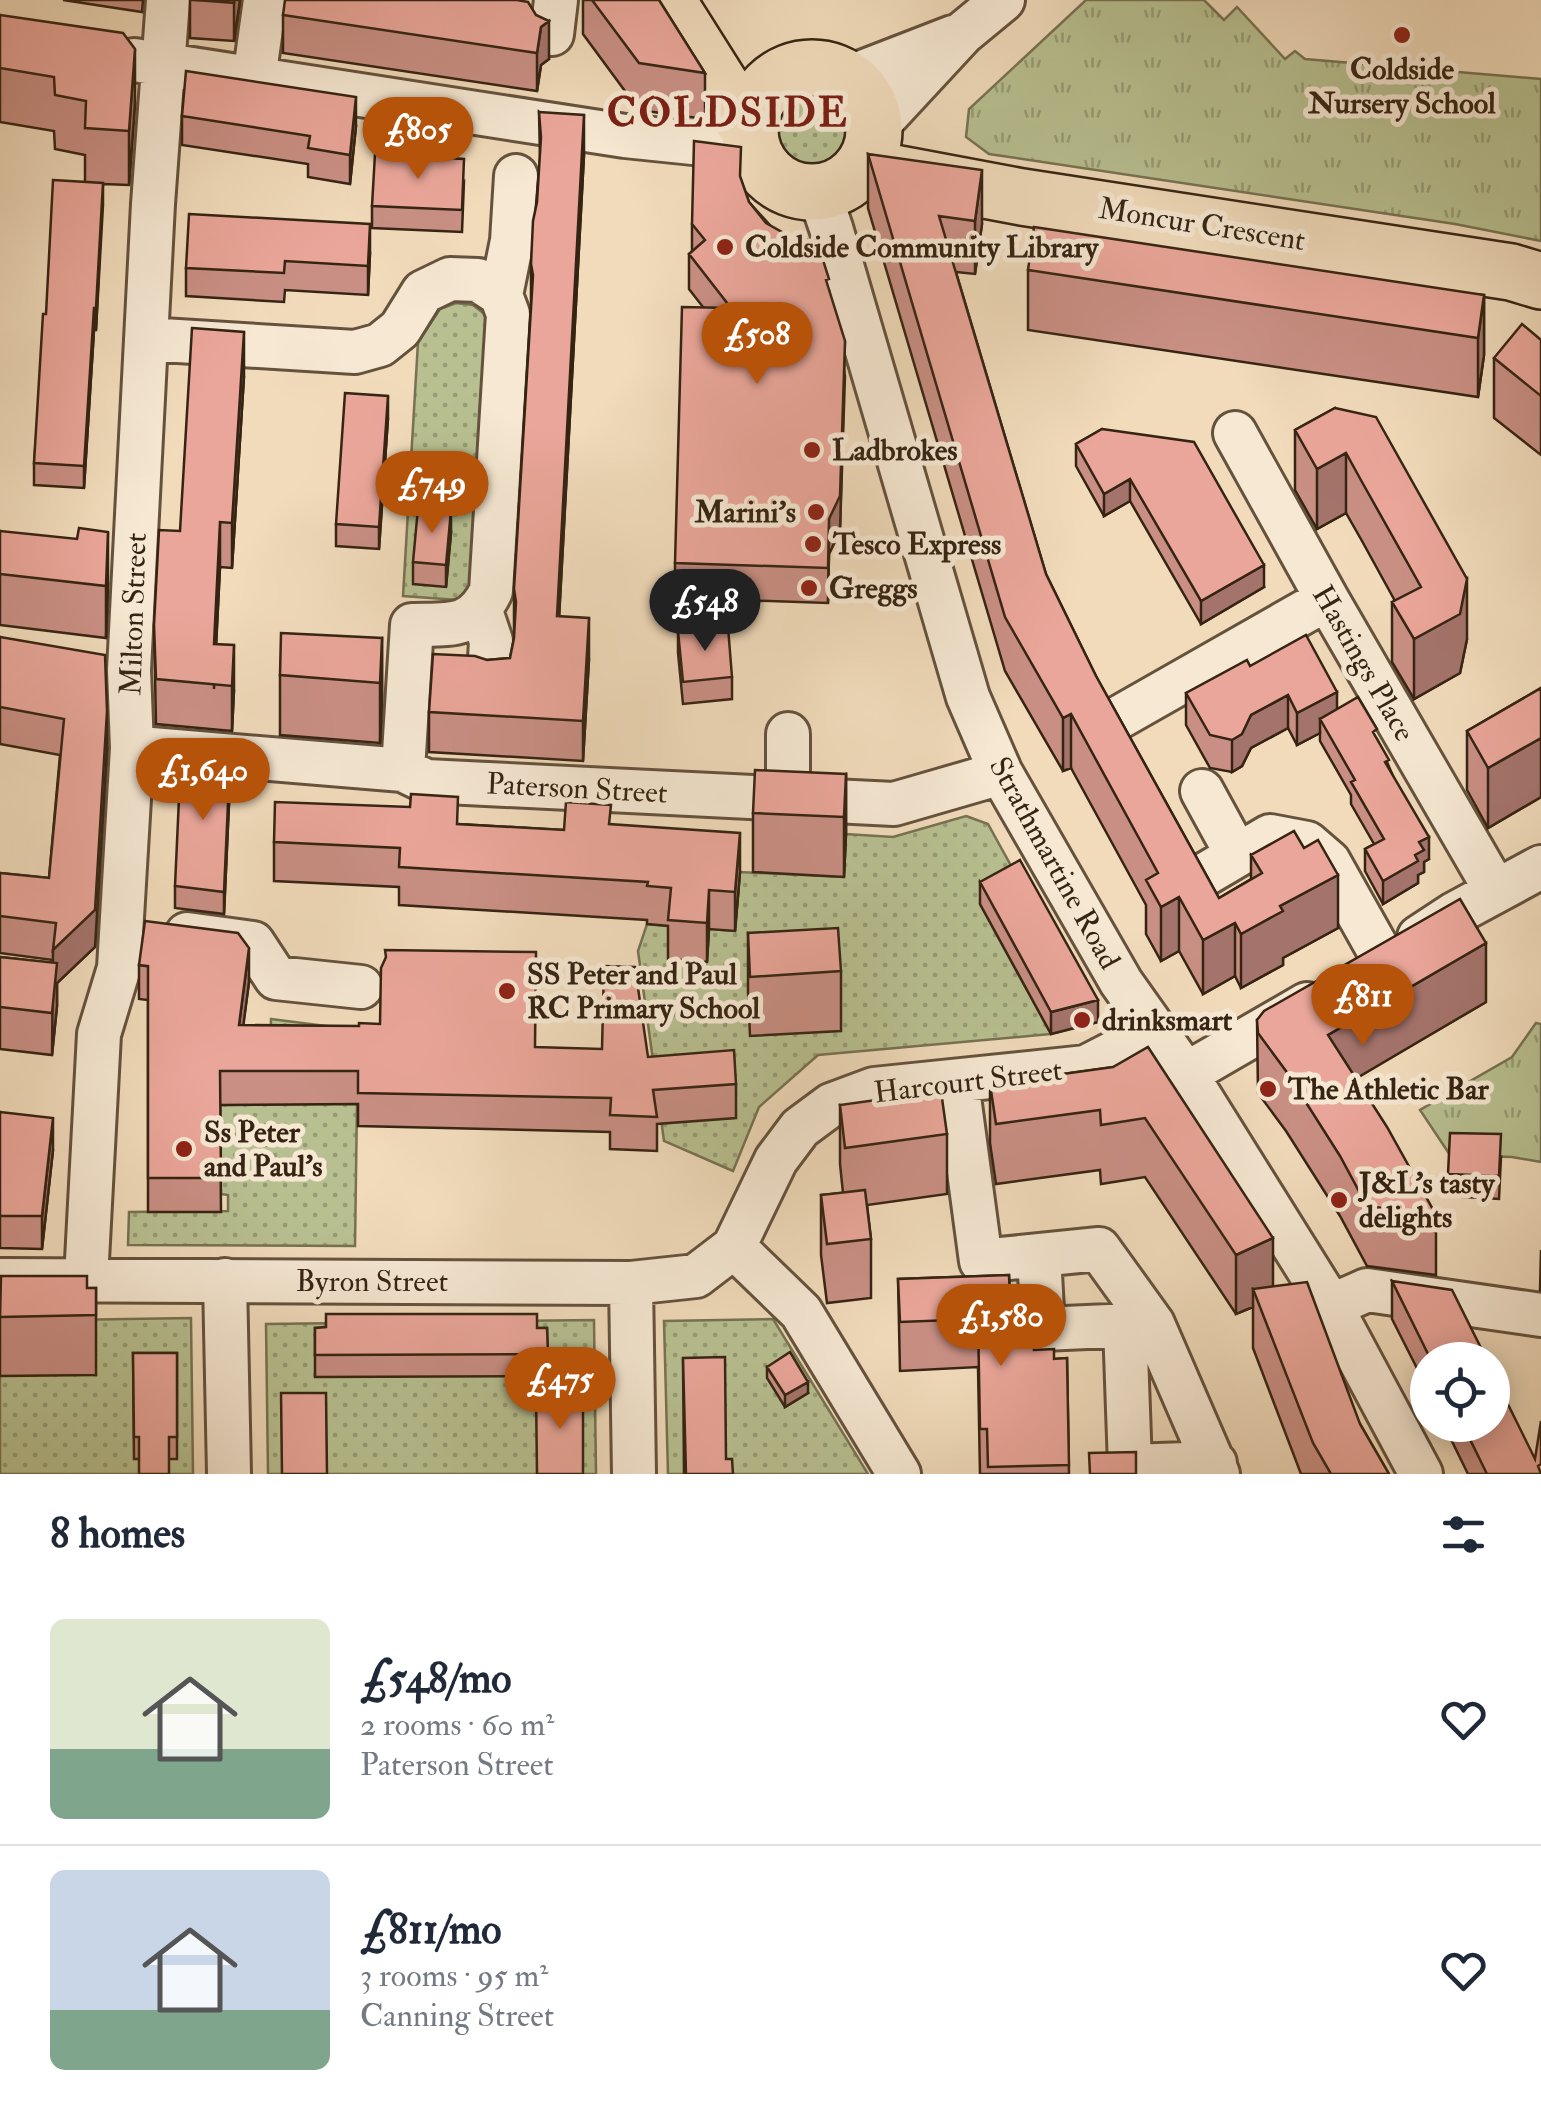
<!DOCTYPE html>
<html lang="en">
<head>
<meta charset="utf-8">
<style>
	body { margin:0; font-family:"IM FELL Double Pica",serif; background:#f6f6f7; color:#1f2937; height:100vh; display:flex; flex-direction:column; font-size:38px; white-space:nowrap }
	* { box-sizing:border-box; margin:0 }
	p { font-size:32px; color:#747a83 }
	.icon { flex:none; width:55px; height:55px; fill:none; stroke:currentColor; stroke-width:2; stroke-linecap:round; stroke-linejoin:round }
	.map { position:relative; height:1474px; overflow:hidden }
	.sheet { display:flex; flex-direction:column; background:#fff; flex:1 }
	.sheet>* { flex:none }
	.fabs { position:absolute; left:1410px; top:1342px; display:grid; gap:20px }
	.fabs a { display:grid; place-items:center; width:100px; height:100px; border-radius:50%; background:#fff; box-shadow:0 5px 25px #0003; font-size:50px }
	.price { position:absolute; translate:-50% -85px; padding:0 22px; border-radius:35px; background:#b45309; color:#fff; font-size:32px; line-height:65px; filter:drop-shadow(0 2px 5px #0008) }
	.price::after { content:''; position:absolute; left:50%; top:60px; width:30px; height:22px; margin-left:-15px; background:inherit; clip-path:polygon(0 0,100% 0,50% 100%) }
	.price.on { background:#222; color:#fff }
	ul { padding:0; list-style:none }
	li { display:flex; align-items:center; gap:30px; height:250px; padding:0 50px }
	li+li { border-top:2px solid #e0e1e3 }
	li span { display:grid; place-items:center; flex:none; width:280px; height:200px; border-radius:15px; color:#555 }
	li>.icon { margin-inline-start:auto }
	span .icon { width:120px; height:120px; fill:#fffc; stroke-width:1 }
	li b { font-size:42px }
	h2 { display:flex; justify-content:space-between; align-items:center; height:120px; padding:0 50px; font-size:42px }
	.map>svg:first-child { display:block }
	.grass { fill:url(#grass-dots); stroke:#777252; stroke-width:2.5 }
	.park { fill:url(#park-tufts); stroke:#777252; stroke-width:2.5 }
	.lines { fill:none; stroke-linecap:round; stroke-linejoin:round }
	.minor-casing { stroke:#65523d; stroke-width:48 }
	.major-casing { stroke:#362413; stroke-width:60 }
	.minor { stroke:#f6e8d3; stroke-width:42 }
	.major { stroke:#f1dbbb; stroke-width:55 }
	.wall { fill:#c98f84; stroke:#362413; stroke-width:2.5 }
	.shaded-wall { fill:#a4746c; stroke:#362413; stroke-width:2.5 }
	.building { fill:#eaa69a; stroke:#362413; stroke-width:2.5 }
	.poi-dot { fill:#8f2418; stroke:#f6e8d3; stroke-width:4 }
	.labels { text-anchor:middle; stroke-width:10; stroke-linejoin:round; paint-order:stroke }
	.poi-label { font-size:30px; font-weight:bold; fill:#362413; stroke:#f6e8d3; text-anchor:start }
	.street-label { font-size:30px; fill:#362413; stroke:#f6e8d3 }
	.district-label { font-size:40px; font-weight:bold; letter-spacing:2.5px; fill:#7a1f14; stroke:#f6e8d3 }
</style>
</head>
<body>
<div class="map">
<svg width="1541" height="1474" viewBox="0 0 1541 1474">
	<defs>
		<pattern id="grass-dots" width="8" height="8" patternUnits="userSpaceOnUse" patternTransform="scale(2.5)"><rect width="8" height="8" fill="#b8c091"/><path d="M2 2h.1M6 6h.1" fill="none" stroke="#969c75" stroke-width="1.8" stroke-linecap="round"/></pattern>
		<pattern id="park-tufts" width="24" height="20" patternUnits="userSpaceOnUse" patternTransform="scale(2.5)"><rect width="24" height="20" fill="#b8c091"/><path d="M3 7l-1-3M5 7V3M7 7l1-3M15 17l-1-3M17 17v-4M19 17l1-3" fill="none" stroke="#969c75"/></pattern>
	</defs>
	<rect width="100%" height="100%" fill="#f1dbbb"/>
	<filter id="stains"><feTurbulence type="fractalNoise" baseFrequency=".002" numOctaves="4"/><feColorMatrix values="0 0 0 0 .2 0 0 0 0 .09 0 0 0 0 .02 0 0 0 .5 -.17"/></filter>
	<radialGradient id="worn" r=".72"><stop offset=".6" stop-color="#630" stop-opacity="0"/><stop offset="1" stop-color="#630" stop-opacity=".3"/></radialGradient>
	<!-- grass -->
	<path class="grass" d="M820,95L839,100C858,126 856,141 836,166C828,168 819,170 811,169C783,165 758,134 774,108L788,101Z
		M456,303L473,305L487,316L471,587L458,600L403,596L418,342L440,309Z
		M966,816L988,824L1020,882L980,904L1051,1034L818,1055L759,1107L733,1171L664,1141L638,951L647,924L735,931L740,872L843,877L846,834L893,837Z
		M271,1019L358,1030L355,1246L128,1245L129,1212L228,1211V1195L221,1194L220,1105L328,1104L270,1059Z
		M191,1318L193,1474H0V1321Z
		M773,1319L868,1474H668L664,1321Z
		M594,1320L596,1474H268L266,1324Z"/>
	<!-- park -->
	<path class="park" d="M1086,0H1204L1224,20L1237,7L1285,59L1295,51L1305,59L1541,79V241L1455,224L989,154L966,137L969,109Z
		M1536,1023L1541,1024V1162L1512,1157L1450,1155L1420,1110L1512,1057Z"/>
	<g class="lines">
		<!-- minor casing -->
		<g class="minor-casing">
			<path id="minor" d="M552,34L556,0
				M134,60L625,136L751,149
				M847,78L953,37
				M254,79L265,0
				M874,129L963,33L1003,0
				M819,193L831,228L968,697L1001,773L1121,982L1186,1074L1331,1306L1421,1474
				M501,295L512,241L516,176
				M146,339L355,352L380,345L400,329L423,292L450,279L478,280L501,295L508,314L491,591C473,629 450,624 412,625L403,770
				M1235,433L1327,599L1496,891
				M481,611L491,641L489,676
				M1118,718L1327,599
				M151,749L403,770L426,781L894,804L1001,773
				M1202,791L1237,855
				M788,800V734
				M1204,875L1270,836L1307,843L1329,862L1384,960
				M187,934L253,943L276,978L361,987
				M1419,937L1454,914L1541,867
				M1186,1074L1307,1004
				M957,1082L981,1261L1099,1249L1153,1324L1218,1474
				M734,1247L801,1312L899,1474
				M1039,1255L1043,1329L1153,1324
				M86,1279L99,1034L119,968L132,748L129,670L153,204L168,0
				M0,1280L631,1283L696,1276L734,1247L776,1160L800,1128L831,1105L874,1089L1086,1067L1154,1032
				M225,1280L229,1474
				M631,1283L634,1474
				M1331,1306L1367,1290L1541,1315
				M1125,1325L1130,1466L1215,1463"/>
		</g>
		<!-- major casing -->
		<g class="major-casing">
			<path id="major" d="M667,0L749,130
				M750 130a62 62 0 1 1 124 0a62 62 0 1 1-124 0Z
				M862,167L1022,197L1511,272L1541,281"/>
		</g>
		<!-- minor -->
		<use href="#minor" class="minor"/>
		<!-- major -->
		<use href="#major" class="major"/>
	</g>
	<!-- wall -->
	<path class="wall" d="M63,0H143L142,12Z
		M190,0H240L234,41L190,38Z
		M517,0L549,59L541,65L537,91L283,53V15Z
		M583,0H659L705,73V119L639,110L583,34Z
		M0,15L135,103L129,185L103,184L96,330H94L84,488L34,485V463L46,314L85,181V155L55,149L54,131L0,122Z
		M539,112L584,155L559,617L589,659L583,761L429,752V712L487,660L510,658L514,638V589L531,304V264L540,158Z
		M182,116L356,126L350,184L308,177V164L182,145Z
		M868,154L982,224L975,274L956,272L1046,574L1096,676L1219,898L1251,879V855L1338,928L1283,958V965L1241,988L1235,976L1203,994L1179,951L1161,961L1146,934V905L1071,768L1063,771L1005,671L868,208Z
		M741,180L749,202L829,290L845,376L840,531L829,554L828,603L675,598V563L703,307L689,289V254L692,252V224Z
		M464,181L462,232L372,228V206Z
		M370,253L368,295L285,290L284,302L186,296V268Z
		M1028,270L1484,295V355L1478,397L1028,330Z
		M1541,340V455L1494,418V358Z
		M244,376L232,568L220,567L216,644L234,690L232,731L156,724L154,625L180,531Z
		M1335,408L1467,639L1460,673L1414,699L1392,662V602L1395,601L1362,541L1346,513L1317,529L1295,490V430Z
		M388,418L379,549L336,546V524Z
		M1102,429L1264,587L1201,624L1130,501L1104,516L1076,466V444Z
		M0,531L108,583L106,638L0,625Z
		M451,533L446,587L413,584V562Z
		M678,631L732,677V699L683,704L678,653Z
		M0,637L107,748L95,947L57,983V1006L52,1055L0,1049V957L53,963V960L0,953V873L49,878L60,755L0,744Z
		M382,638V698L380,743L280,735V675Z
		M1250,666L1337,709L1377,739L1429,859L1424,862V872L1418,875V883L1383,904L1365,871V849L1374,844L1351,804V795L1320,741V733L1297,745L1288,728L1251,748L1242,766L1232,772L1210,768L1186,725V693Z
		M1541,688V797L1488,828L1467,790V731Z
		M846,774V834L844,877L753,872V813Z
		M230,781L224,914L175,908V886Z
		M458,824L564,830L611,824L740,872L735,931L709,929L707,962L668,959V926L647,924V920L399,905V887L274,881V842Z
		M980,882L1098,1022L1051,1034L980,904Z
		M748,933L841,971V1031L750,1036L748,992Z
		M139,965L249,982L243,1025L648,1057L736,1084V1118L657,1124V1151L610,1149V1132L358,1126V1104L220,1105L221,1212H148V1000L139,999Z
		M1486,1002L1355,1078L1436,1215V1275L1367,1266L1340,1216L1286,1131L1258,1093L1257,1020Z
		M1113,1067L1273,1286L1360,1424L1389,1474H1301L1253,1348V1307L1236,1314L1145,1177L1101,1184L1100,1170L996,1184L990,1143V1084Z
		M840,1105L947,1134V1194L867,1205L871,1239V1298L827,1303L821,1255V1195L843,1193L840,1164Z
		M0,1112L53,1150L42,1249L0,1248Z
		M1501,1157L1499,1199L1448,1196V1174Z
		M1541,1250V1290H1540Z
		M1009,1275L1012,1345L1054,1359L1067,1358L1069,1474H980L978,1367L900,1371L898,1279Z
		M1392,1281L1487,1360H1428V1390L1392,1319Z
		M96,1288V1375L0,1376V1290Z
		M315,1328H547L548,1376L315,1377Z
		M133,1353H177V1459H134Z
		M683,1358L733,1474H684Z
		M767,1367L808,1393L785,1407L767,1378Z
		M1444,1425H1492L1541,1474H1468Z"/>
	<!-- shaded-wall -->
	<path class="shaded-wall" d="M234,0H240L234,41Z
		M549,21V59L541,65L537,91V53L541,27Z
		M135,49V103L129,185V131Z
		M356,97V126L350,184V155Z
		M584,115V155L557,657V616Z
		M982,170V224L975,274V221Z
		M103,183V205L96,330V308Z
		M370,224V253L368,295V266Z
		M1484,295V355L1478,397V338Z
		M94,308V330L84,488V466Z
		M244,332V376L232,568V523Z
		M845,341L840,531L829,554L828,603L829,519Z
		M388,396V418L379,549V527Z
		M1346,453V513L1317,529V469Z
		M1130,479V501L1104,516V494Z
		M451,510V533L446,587V565Z
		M220,522V567L214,689V644Z
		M108,532V583L106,638V586Z
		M1264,565V587L1201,624V601Z
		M1467,579V639L1460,673L1414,699V639Z
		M589,618V659L583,761V721Z
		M382,638V698L380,743V683Z
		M234,645V690L232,731V686Z
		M1337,692V724L1320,719V733L1297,745V713Z
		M1288,695V728L1251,748L1242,766L1232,772V740L1251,715Z
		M107,711V748L95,947L57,983V1006L52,1055L53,950Z
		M1071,714V768L1063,771V718Z
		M1541,738V797L1488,828V768Z
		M230,759V781L224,914V892Z
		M846,774V834L844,877V817Z
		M740,833V872L735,931V892Z
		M1429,837V859L1424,862V872L1418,875V883L1383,904V881L1415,855L1419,842Z
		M1338,875V928L1283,958V965L1241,988V934L1280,906Z
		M709,890V929L707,962V923Z
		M1179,897V951L1161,961V907Z
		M1235,923V976L1203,994V940Z
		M1486,943V1002L1328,1095V1035Z
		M249,948V982L239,1059V1025Z
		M1098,1000V1022L1051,1034V1012Z
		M53,1118V1150L42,1249V1216Z
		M1273,1238V1298L1253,1289V1307L1236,1314V1255Z
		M808,1382V1393L785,1407V1395Z"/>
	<!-- building -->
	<path class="building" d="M195,0H234V3Z
		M285,0H517L528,2L536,15L549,21L541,27L537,53L283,15Z
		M592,0H659L705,73L639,63Z
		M0,15L123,33L135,49L129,131L85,128L86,101L55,95L54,77L0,68Z
		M186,71L356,97L350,155L308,148L310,136L182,116Z
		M539,112L584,115L557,616L589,618L583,721L429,712L433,654L475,656L487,660L510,658L514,638L516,602L514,589L533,275L531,264L533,221L537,202L541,137Z
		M694,141L741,147L740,176L749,202L766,223L791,237L817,241L829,279L826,280L845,341L840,496L829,519L828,568L675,563L682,307L731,308L689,254L705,240L692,224Z
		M375,154L464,159L462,210L372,206Z
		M868,154L982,170L975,221L939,216L1046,574L1096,676L1219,898L1262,873L1251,855L1294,831L1304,848L1318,840L1338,875L1280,906L1283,911L1241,934L1235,923L1203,940L1179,897L1161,907L1146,880L1158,873L1071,714L1063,718L1005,617Z
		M53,180L103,183L96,308H94L84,466L34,463L43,314H46Z
		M189,214L370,224L368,266L285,261L284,273L186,268Z
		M1034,227L1484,295L1478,338L1028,270Z
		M1522,324L1541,340V396L1494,358Z
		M192,328L244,332L232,523L220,522L214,644L234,645L232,686L156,679L154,625L159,530L180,531Z
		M345,393L388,396L379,527L336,524Z
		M1335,408L1376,417L1467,579L1460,614L1414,639L1392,602L1421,587L1362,482L1346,453L1317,469L1295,430Z
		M1102,429L1194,442L1264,565L1201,601L1130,479L1104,494L1076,444Z
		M418,508L451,510L446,565L413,562Z
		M79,528L108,532L106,586L0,574V531L77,539Z
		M728,627L732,677L683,682L678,631Z
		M281,633L382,638L380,683L280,675Z
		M1306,635L1337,692L1297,713L1288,695L1251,715L1242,734L1232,740L1210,735L1186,693L1247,660L1250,666Z
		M0,637L105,655L107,711L95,910L53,950L56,923L0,916V873L49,878L64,719L0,707Z
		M1541,688V738L1488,768L1467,731Z
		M1358,697L1377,729L1373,732L1389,760L1385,762L1429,837L1419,842L1424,850L1415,855L1418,861L1383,881L1365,849L1384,839L1351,782L1355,780L1320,719Z
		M181,754L230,759L224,892L175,886Z
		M755,770L846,774L844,817L753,813Z
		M411,794L458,797L457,824L564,830L566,802L611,805L609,824L740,833L735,892L709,890L707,923L668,920L671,888L647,886L648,882L399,867L400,848L274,842L275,802L410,807Z
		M1020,860L1098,1000L1051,1012L980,882Z
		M1460,899L1486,943L1328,1035L1387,1127L1436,1215L1367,1206L1340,1156L1286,1071L1258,1033L1257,1020L1264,1011Z
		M145,921L238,933L249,948L239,1025L359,1026V1023L380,1024L381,968L386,957L385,950L536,952L535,1047L602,1049L604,966L635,967L648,1057L734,1050L736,1084L653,1090L657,1117L610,1115L611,1098L358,1093V1071H220L221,1178H148V966L139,965Z
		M838,928L841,971L750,977L748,933Z
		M0,957L57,963L52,1013L0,1007Z
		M1148,1047L1273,1238L1236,1255L1145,1118L1101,1125L1100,1110L996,1124L990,1084L1113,1067Z
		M941,1091L947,1134L845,1148L840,1105Z
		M0,1112L53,1118L42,1216H0Z
		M1450,1133L1501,1134L1499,1176L1448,1174Z
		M865,1190L871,1239L827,1244L821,1195Z
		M1009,1275L1012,1345L1034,1344V1350L1054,1349V1359L1067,1358L1069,1465L988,1467L987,1429H980L978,1319L900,1322L898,1279Z
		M1,1276H87V1288H96V1315L0,1317Z
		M1392,1281L1452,1290L1487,1360H1431Z
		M1307,1282L1360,1424L1389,1474H1331L1313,1443L1253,1289Z
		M326,1314H537V1328H547L548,1354L315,1355V1328L326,1327Z
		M790,1352L808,1382L785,1395L767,1367Z
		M133,1353H177V1437H169V1474H139V1437H134Z
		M725,1357L726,1459H732L733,1474H686L683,1358Z
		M1492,1372L1535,1459L1541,1421V1464L1538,1466L1541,1474H1487L1463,1425H1492Z
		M583,1390V1474H537L536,1391Z
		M281,1393H326L327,1474H282Z
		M1136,1452V1474H1090L1089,1453Z"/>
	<!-- markers -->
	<g class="poi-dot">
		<circle cx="1402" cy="35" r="10"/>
		<circle cx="725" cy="247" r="10"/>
		<circle cx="812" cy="450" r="10"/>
		<circle cx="816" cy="512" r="10"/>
		<circle cx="813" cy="544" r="10"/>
		<circle cx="809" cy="588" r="10"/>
		<circle cx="507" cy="991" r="10"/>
		<circle cx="1082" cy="1020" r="10"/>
		<circle cx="1268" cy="1089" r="10"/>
		<circle cx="184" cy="1149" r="10"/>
		<circle cx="1339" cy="1200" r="10"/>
	</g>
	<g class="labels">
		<!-- poi labels -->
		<g class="poi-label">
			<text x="1402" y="79" text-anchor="middle">Coldside<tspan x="1402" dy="34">Nursery School</tspan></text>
			<text x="745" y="257">Coldside Community Library</text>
			<text x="832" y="460">Ladbrokes</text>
			<text x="796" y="522" text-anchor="end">Marini's</text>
			<text x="833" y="554">Tesco Express</text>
			<text x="829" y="598">Greggs</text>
			<text x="527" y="984">SS Peter and Paul<tspan x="527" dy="34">RC Primary School</tspan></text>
			<text x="1102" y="1030">drinksmart</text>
			<text x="1288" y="1099">The Athletic Bar</text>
			<text x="204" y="1142">Ss Peter<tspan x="204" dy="34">and Paul's</tspan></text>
			<text x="1359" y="1193">J&amp;L's tasty<tspan x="1359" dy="34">delights</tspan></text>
		</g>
		<!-- street labels -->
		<g class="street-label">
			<text transform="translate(1202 224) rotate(9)" y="10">Moncur Crescent</text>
			<text transform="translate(133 614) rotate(-88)" y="10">Milton Street</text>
			<text transform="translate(1364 663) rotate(60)" y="10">Hastings Place</text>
			<text transform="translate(577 788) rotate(3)" y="10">Paterson Street</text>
			<text transform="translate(1055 863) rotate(61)" y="10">Strathmartine Road</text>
			<text transform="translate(968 1081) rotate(-7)" y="10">Harcourt Street</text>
			<text x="372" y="1291">Byron Street</text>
		</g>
		<!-- district labels -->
		<g class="district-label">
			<text x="728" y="126">COLDSIDE</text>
		</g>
	</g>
	<rect width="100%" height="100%" filter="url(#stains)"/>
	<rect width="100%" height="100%" fill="url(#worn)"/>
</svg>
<div class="fabs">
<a><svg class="icon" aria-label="locate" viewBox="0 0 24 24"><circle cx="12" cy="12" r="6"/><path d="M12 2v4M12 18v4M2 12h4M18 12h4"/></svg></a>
</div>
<b class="price" style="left:418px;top:182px">£805</b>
<b class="price" style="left:757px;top:387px">£508</b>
<b class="price" style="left:432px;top:536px">£749</b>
<b class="price on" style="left:705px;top:654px">£548</b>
<b class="price" style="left:203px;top:823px">£1,640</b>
<b class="price" style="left:1363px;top:1049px">£811</b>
<b class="price" style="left:1001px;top:1369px">£1,580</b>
<b class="price" style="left:560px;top:1432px">£475</b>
</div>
<section class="sheet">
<h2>8 homes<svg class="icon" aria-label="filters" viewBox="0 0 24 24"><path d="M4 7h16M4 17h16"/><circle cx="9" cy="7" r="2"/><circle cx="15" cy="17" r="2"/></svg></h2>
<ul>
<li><span style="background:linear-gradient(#dfe7d0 65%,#7fa58c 0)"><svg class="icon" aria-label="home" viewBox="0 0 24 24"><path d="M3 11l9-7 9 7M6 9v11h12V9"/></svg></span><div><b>£548/mo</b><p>2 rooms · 60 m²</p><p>Paterson Street</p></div><svg class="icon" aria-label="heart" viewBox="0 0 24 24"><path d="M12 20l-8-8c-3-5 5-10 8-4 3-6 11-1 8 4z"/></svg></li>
<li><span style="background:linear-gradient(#c9d6e8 70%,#7fa58c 0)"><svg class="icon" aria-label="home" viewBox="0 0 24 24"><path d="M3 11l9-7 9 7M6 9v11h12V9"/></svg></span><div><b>£811/mo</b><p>3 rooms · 95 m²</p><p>Canning Street</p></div><svg class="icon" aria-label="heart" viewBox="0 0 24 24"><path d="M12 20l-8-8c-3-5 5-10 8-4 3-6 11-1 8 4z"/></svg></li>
</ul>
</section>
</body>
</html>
